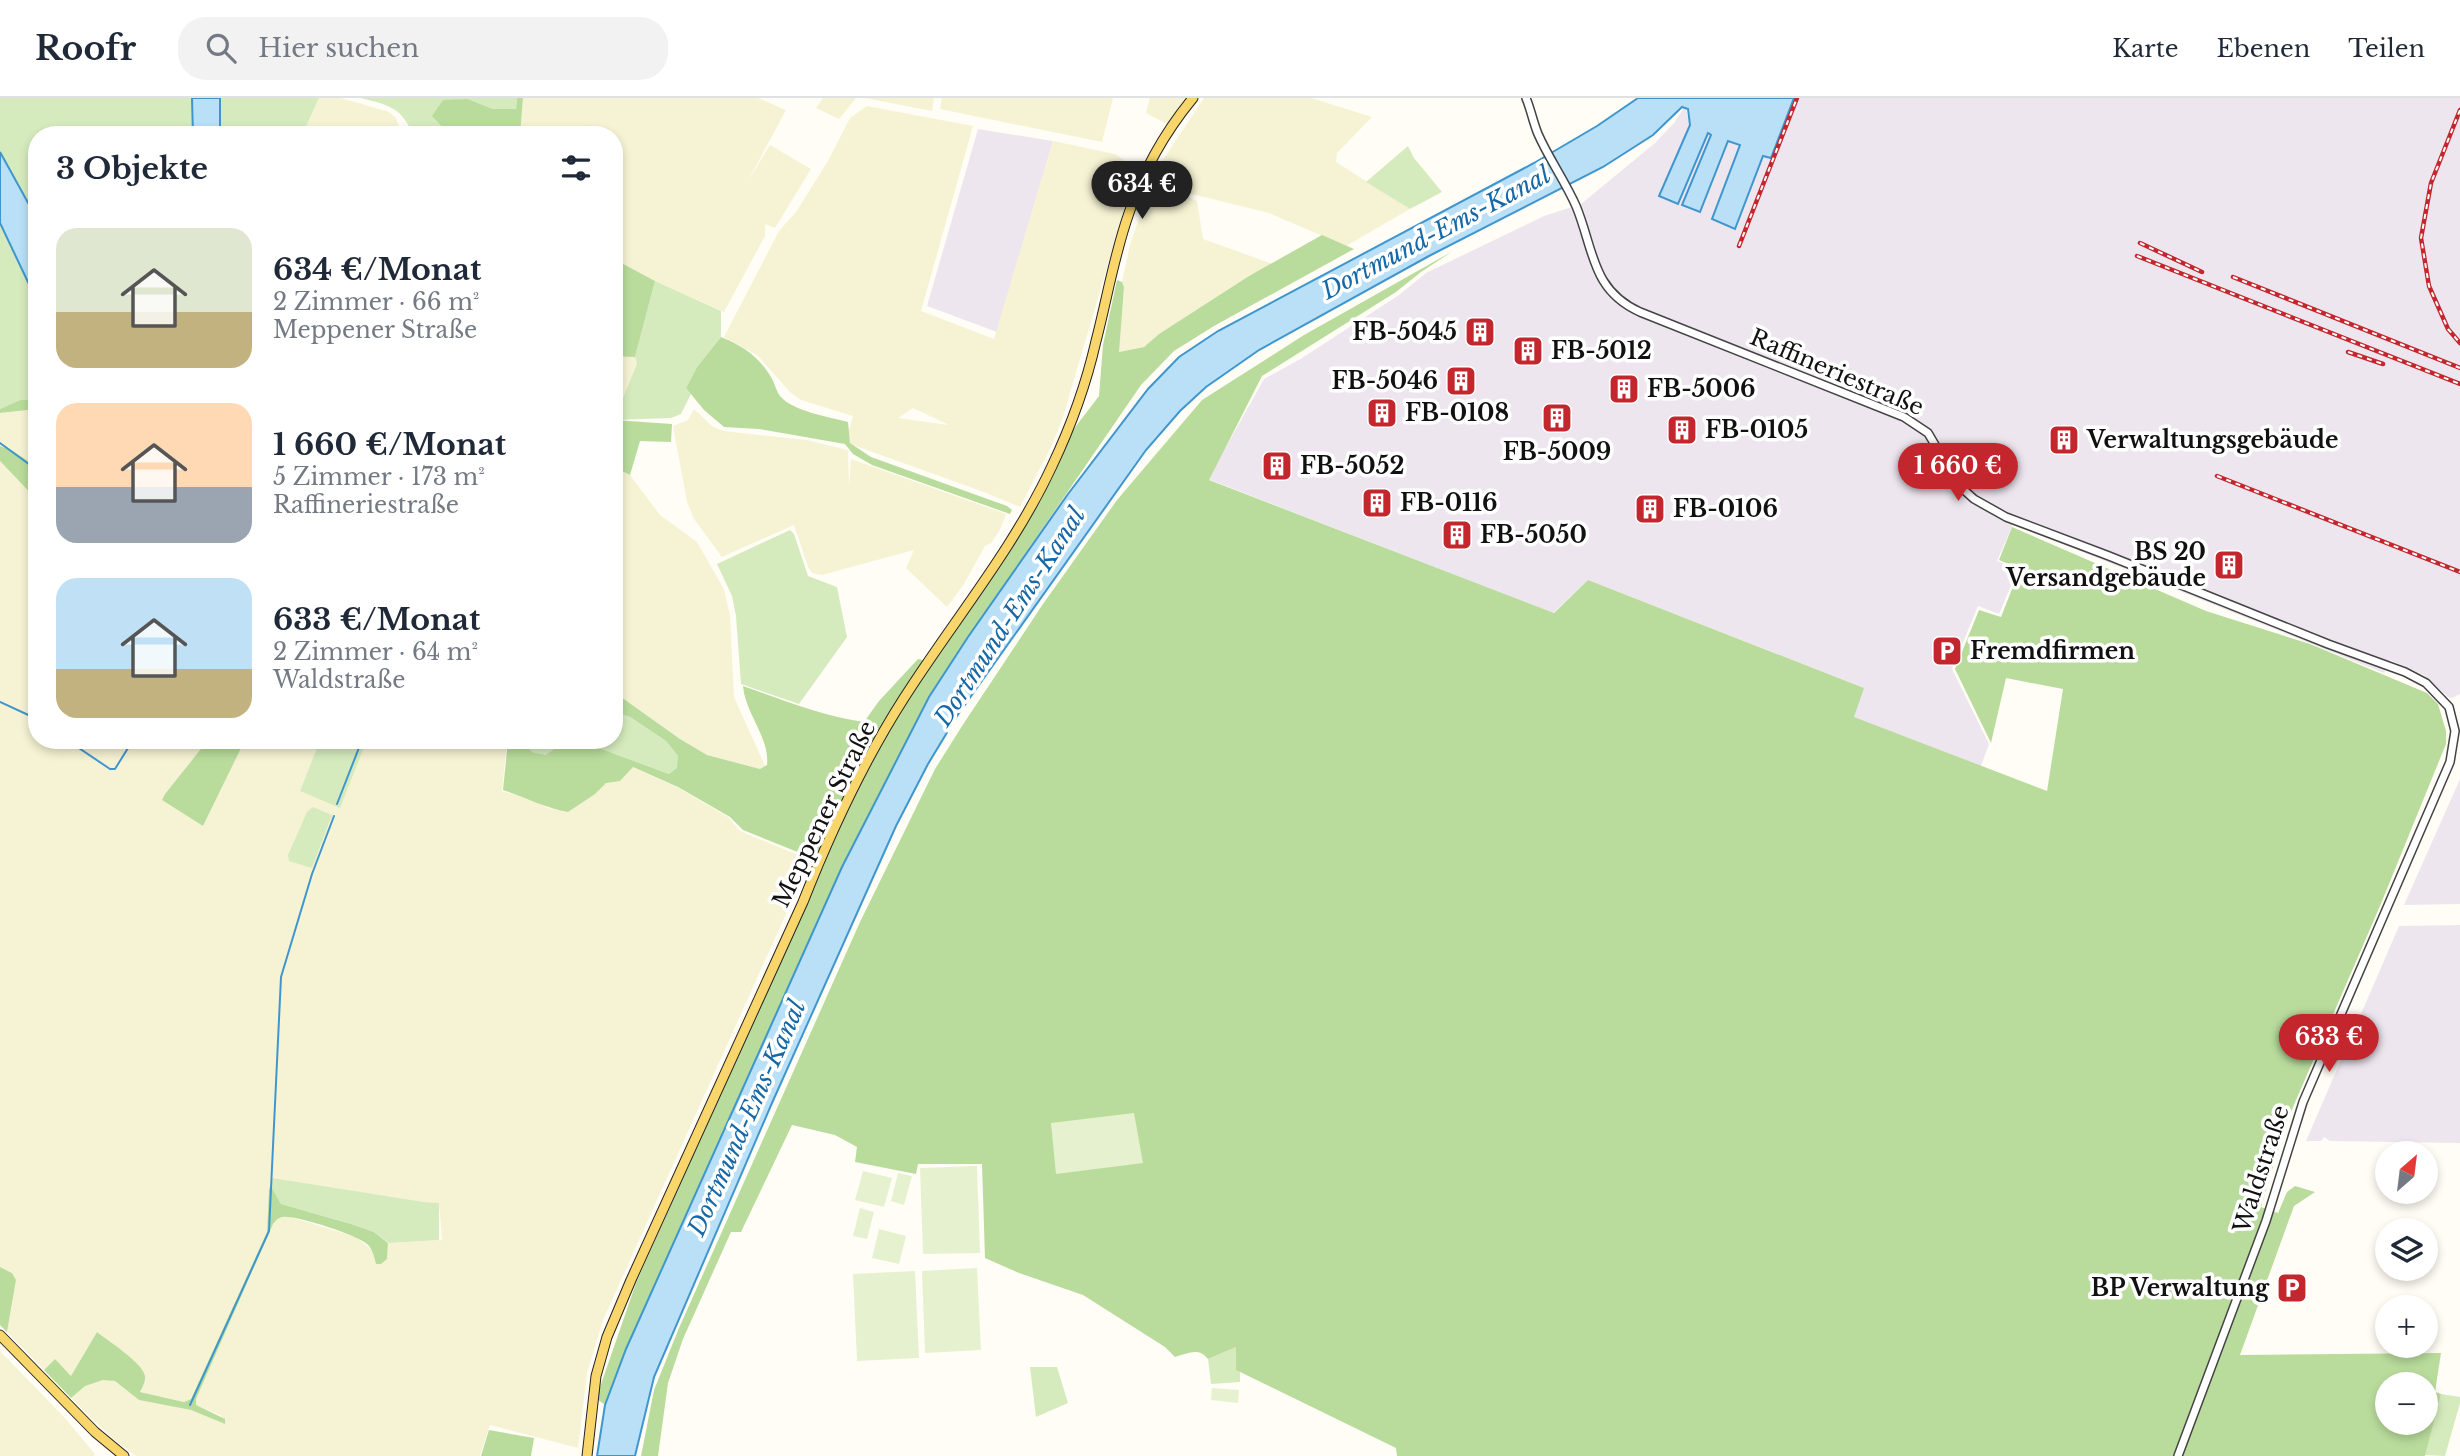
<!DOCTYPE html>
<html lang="de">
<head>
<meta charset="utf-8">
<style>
	body { margin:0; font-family:"Libre Baskerville",serif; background:#f2f2f3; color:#1f2937; height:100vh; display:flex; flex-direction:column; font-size:26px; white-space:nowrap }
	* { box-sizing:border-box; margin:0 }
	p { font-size:23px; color:#747a83 }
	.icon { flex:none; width:38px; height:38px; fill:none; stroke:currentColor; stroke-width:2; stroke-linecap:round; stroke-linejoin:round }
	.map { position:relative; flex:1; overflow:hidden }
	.details { position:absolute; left:28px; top:28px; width:595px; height:623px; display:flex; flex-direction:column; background:#fff; border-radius:28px; box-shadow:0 4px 10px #0003 }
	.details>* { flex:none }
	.needle { width:46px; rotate:28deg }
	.controls { position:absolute; left:2375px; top:1043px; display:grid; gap:14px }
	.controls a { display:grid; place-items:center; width:63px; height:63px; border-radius:50%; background:#fff; box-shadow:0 4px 10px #0003; font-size:35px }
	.price { position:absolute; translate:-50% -60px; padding:0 16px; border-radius:24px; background:#c4262e; color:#fff; font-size:23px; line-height:46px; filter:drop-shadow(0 2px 4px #0008) }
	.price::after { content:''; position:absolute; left:50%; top:42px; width:21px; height:16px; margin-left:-10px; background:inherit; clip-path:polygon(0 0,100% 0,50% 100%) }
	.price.selected { background:#222; color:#fff }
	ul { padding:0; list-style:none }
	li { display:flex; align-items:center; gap:21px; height:175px; padding:0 28px }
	li span { display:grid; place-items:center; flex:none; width:196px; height:140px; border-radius:21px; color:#555 }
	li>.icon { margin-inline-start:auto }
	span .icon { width:84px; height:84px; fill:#fffc; stroke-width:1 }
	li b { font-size:30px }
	h2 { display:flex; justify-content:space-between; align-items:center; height:84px; padding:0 28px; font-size:30px }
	header { display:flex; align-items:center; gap:42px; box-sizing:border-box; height:98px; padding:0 35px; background:#fff; border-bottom:2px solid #e0e1e3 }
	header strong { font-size:33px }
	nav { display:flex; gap:38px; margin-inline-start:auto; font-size:24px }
	.search { width:490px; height:63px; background:#f2f2f3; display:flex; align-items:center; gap:18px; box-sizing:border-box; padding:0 24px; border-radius:28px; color:#747a83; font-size:26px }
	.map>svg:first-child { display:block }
	.industrial { fill:#eee6ef }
	.farmland { fill:#f6f3d4; fill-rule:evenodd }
	.green { fill:#d5ebbd }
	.forest { fill:#b9dc9c; fill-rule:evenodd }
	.pitch { fill:#e6f2cf }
	.water { fill:#b9e0f7; stroke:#3f96cf; stroke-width:2 }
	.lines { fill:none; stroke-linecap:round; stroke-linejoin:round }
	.stream { stroke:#3f96cf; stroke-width:2 }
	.minor-casing { stroke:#444; stroke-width:10 }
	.major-casing { stroke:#222; stroke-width:11 }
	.minor { stroke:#fff; stroke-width:7 }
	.major { stroke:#f9d66b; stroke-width:9 }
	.rail-casing { stroke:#c4262e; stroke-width:4.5 }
	.rail { stroke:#fff; stroke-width:2; stroke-dasharray:5; stroke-linecap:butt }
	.labels { text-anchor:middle; stroke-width:7; stroke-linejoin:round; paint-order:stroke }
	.poi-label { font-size:23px; font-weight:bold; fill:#111; stroke:#fff; text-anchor:start }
	.street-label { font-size:23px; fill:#111; stroke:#fff }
	.water-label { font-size:24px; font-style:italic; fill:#1768a6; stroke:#fff }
</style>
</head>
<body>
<header>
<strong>Roofr</strong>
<div class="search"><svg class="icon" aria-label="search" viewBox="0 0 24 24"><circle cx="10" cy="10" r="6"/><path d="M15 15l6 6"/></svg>Hier suchen</div>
<nav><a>Karte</a><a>Ebenen</a><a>Teilen</a></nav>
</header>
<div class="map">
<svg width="2460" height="1358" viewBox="0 0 2460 1358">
	<rect width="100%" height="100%" fill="#fffdf5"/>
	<!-- industrial -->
	<path class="industrial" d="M1794,0H2460V596L2452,600L2448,599L2424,577L2390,562L2384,575L2013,426L1997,463L2018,471L1999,516L1978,508L1952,571L1989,646L1981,668L1853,619L1862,589L1588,482L1553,515L1208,381L1264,281L1302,260L1399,197L1426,175L1544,118L1581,106L1655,45L1674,25L1685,8L1690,27L1660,98L1678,105L1707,35L1711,37L1682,107L1700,114L1728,42L1740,47L1712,121L1763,57L1771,59Z
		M978,31L1053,43L997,234L927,208Z
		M2460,681V806L2404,807Z
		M2460,827V1045L2330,1043L2324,1039L2321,1043H2306L2399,828Z"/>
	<!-- farmland -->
	<path class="farmland" d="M319,0H341L389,14L396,20L401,37H302Z
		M523,0H758L786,12L748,83L770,47L811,71L775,130L765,126V138L724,214L655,183L614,161V37H520Z
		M823,0H856L839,21L816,10Z
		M865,0H934L932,13Z
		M942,0H1113L1102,44L940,11Z
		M1150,0H1188L1169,27L1146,15Z
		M1204,0H1311L1372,19L1337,55L1336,64L1410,111L1346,148L1269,115L1188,95L1160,82L1157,71Z
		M867,8L973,28L921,213L994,241L1053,43L1115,56L1128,65L1134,78L1062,322L1052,347L1020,409L984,394L853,347L850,345L849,332L853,318L801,302L790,294L757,257L724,239L779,133L796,114L828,63L850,20ZM913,310L947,326L948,327L898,320Z
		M1152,82L1197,103L1203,141L1273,166L1249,178L1159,236L1144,249L1118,254L1124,189L1122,184L1130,147Z
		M629,257L635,259L637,264L614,322V258Z
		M37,311V369L13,353L0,348V315Z
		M694,311L712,328L723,333L807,342L848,352L849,388L851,361L1006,416L1000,432L991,445L985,448L964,486L947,509L906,470L914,452L822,477L812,475L808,469L794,427L722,459L694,421L687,404L673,328L688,322Z
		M0,363L37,402V642H208L165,696L163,702L203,728L245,642H320L300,693L340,709L367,642H507L502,693L531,701L548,710L566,714L594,696L605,685L632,669L677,689L728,719L740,733L798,757L809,765L603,1222L587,1275L578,1350L490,1327L480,1358H136L113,1341L71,1300L84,1288L103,1281L116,1283L139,1302L191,1312L225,1326L220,1317L195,1307L196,1301L273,1126L278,1120L285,1118L300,1122L356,1139L372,1152L376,1166L387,1161L388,1145L442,1142L439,1105L424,1104L272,1081L267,1134L191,1301L185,1304L140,1294L146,1280L97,1234L71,1278L55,1261L44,1272L7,1234L16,1183L12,1175L0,1169Z
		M614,369L630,377L660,417L697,444L724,491L730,518L734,599L765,668L760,671L707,657L680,641L614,594Z
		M0,1253L64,1319L95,1356L94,1358H0Z"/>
	<!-- green -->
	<path class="green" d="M0,0H192L193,37H37V121L0,54Z
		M220,0H319L302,37H220Z
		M361,0H517L516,11H493L468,1L448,35L450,37H413C402,9 388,7 361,0Z
		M1408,48L1414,60L1442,94L1410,111L1366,84Z
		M0,125L37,203V301L20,302L0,311Z
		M655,183L721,213V239L697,269L686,290L691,296L681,316L671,320L614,322L637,265L635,259Z
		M790,432L794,436L808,478L837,489L847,539L799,606L741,586L736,518L732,498L717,466Z
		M614,610L617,615L630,619L666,643L678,658V670L669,676L577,642H614Z
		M320,642H367L340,710L300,693Z
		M522,642H571L561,646L547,657L532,654Z
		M313,709L332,717L312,770L289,763L288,757L307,714Z
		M272,1080L424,1104L439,1105V1142L389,1145L374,1134L351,1126L281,1106L271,1088L269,1091Z
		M1236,1249V1271L1240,1273V1284L1211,1286L1208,1261Z
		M1030,1269H1057L1068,1305L1036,1319Z
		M2441,1296L2460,1299V1305L2445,1358L2425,1357Z"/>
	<!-- forest -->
	<path class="forest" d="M517,0H523L520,37H450L432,18L443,2L468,1L493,11H516Z
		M1322,137L1354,151L1214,228L1174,253L1141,287L968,539L929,599L842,769L605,1307L597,1301L598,1295L636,1185L825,765L743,732L730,719L678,689L633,669L620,683L606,685L595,696L568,714C545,710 525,699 503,692L508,642H522L532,654L546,657L561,646L577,642L669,676L677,670L678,658L666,643L630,619L617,615L614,610V594L680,641L707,657L760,671L767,667C770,640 745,615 743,588C783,602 822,618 864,624L879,603L918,561L933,564L942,553L1005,457L1070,336L1099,298L1103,247L1117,182L1122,184L1124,189L1119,254L1144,249L1159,236L1249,178Z
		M1453,153L1421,174L1396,194L1262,278L1209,382L1554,515L1588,482L1864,590L1854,619L2047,693L2063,591L2006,580L1991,645L1955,571L1979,512L2001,519L2020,471L1999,462L2012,429L2206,513L2310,546L2427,595L2438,606L2446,633V646L2380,808L2287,1023L2261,1109L2278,1115L2287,1094L2295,1088L2315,1094L2294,1108L2240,1257L2441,1255L2435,1294L2441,1296L2425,1358H1397L1396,1350L1236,1272V1249L1208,1261C1199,1249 1188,1255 1175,1259L1165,1249L1083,1197L1019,1175L985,1160L982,1066H918L916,1076L855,1064L857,1049L835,1037L792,1027L741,1134H731L683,1241L668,1285L658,1358H641L654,1292L679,1230L860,824L935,671L964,625L1043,506L1117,402L1202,302L1304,237ZM2387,1286H2426V1325H2387Z
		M614,161L655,183L635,259L614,258Z
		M721,239C743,248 758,258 771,279C775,285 776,294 781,299C793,313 829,319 848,324L850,345L871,359L1007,408L1012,412L1010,416L872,367L853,356L845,346L759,331L724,329L704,312L686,290L697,269Z
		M37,301V311L0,315V311L20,302Z
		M614,322L672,326L671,344L640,343L630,377L614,369Z
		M0,348L13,353L37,369V402L0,363Z
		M208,642H245L203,728L162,702L165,696Z
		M271,1088L281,1106L351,1126L374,1134L388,1145L387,1161L381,1166H376C374,1159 373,1151 367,1146C357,1137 301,1119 287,1119C280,1118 277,1121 273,1126L196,1301V1307L225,1321V1326L191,1312L139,1302L115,1283L103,1282L85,1288L71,1300L44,1272L55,1261L71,1278L97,1234C107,1242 143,1265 145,1278C146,1283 142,1290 140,1294L184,1304L191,1301L267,1134L269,1091Z
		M0,1169L12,1175L16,1182L7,1234L0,1227Z
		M489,1332L534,1340L531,1358H481Z"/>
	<!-- pitch -->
	<path class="pitch" d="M1134,1015L1143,1065L1056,1076L1051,1025Z
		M977,1068L980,1155L923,1156L920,1070Z
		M863,1073L892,1080L884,1109L855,1102Z
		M898,1075L912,1078L904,1107L891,1103Z
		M860,1110L874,1114L867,1141L853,1138Z
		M879,1131L906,1138L899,1166L872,1160Z
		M977,1170L981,1252L925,1255L922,1173Z
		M915,1173L919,1260L857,1263L853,1176Z
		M1212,1290L1239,1292L1238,1305L1211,1302Z"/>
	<!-- water -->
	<path class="water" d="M192,0H220V37H193Z
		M1638,0H1794L1771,60L1763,58L1735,131L1712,121L1740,47L1728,43L1700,114L1682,107L1711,37L1708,35L1678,106L1659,98L1690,27L1688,11L1682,9L1653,37L1603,69L1429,158L1259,252L1206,289L1180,313L1146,352L957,618L928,666L896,728L772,1005L654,1279L635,1358H597L605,1307L626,1251L842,769L929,599L968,539L1068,396L1148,291L1179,259L1218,233L1534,65L1597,28Z
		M0,54L37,121V203L0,125Z"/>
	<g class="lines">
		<!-- stream -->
		<path class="stream" d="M0,345L37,372
			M0,604L37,621
			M67,642L110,671H115L133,642
			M229,642L232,644
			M337,706L362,642
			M190,1307L269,1133L281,879L312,776L334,718"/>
		<!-- minor casing -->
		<g class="minor-casing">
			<path id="minor" d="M1526,0C1531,12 1533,24 1538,36C1549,61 1565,83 1576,108C1594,151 1591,192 1640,214L1904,319L1928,335L1955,381L1964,392L1974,401L2006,419L2109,458L2328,546L2405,574L2426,585L2449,609L2455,633L2450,664L2303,1004L2266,1123L2178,1358"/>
		</g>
		<!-- major casing -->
		<g class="major-casing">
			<path id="major" d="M0,1237L95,1334L124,1358
				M587,1358L596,1278L607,1239L631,1182L803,804C831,733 863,664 904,600C953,523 1013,452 1052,368C1071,328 1086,287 1096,243C1107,201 1114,157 1129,115C1143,73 1165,34 1193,0"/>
		</g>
		<!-- minor -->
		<use href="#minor" class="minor"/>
		<!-- major -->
		<use href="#major" class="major"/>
		<!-- rail casing -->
		<g class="rail-casing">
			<path id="rail" d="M2460,12L2431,85L2421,140L2429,188L2448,231L2460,245
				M2140,145L2202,174
				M1739,148L1797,0
				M2137,158L2460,286
				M2233,179L2460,270
				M2348,254L2383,266
				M2217,378L2460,474"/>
		</g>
		<!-- rail -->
		<use href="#rail" class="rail"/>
	</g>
	<!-- icons -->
	<defs>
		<g id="building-square" transform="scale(1.575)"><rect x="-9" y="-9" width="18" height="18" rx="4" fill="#c4262e" stroke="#fff"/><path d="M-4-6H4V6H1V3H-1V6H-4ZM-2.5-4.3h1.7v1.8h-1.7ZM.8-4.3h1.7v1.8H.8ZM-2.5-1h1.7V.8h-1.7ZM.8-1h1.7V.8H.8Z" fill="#fff"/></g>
		<g id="parking-square" transform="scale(1.575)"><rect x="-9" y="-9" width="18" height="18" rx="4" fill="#c4262e" stroke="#fff"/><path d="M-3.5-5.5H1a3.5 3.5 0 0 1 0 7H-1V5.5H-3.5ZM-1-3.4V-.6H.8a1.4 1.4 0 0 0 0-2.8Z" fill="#fff"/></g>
	</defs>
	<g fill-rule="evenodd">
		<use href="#building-square" x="1480" y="234"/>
		<use href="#building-square" x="1528" y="253"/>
		<use href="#building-square" x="1461" y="283"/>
		<use href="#building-square" x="1624" y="291"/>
		<use href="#building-square" x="1382" y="315"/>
		<use href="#building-square" x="1557" y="320"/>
		<use href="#building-square" x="1682" y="332"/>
		<use href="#building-square" x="2064" y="342"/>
		<use href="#building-square" x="1277" y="368"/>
		<use href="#building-square" x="1377" y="405"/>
		<use href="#building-square" x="1650" y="411"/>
		<use href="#building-square" x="1457" y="437"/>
		<use href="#building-square" x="2229" y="467"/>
		<use href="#parking-square" x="1947" y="553"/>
		<use href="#parking-square" x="2292" y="1190"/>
	</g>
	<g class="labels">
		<!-- poi labels -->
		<g class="poi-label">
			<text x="1457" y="242" text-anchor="end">FB-5045</text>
			<text x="1551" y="261">FB-5012</text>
			<text x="1438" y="291" text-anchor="end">FB-5046</text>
			<text x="1647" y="299">FB-5006</text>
			<text x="1405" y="323">FB-0108</text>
			<text x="1705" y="340">FB-0105</text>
			<text x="2087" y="350">Verwaltungsgebäude</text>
			<text x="1557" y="362" text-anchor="middle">FB-5009</text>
			<text x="1300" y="376">FB-5052</text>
			<text x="1400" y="413">FB-0116</text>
			<text x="1673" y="419">FB-0106</text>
			<text x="1480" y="445">FB-5050</text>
			<text x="2206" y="462" text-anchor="end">BS 20<tspan x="2206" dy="26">Versandgebäude</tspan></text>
			<text x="1970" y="561">Fremdfirmen</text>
			<text x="2269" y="1198" text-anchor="end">BP Verwaltung</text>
		</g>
		<!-- street labels -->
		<g class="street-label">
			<text transform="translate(1837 274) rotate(23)" y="8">Raffineriestraße</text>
			<text transform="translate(824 716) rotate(-64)" y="8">Meppener Straße</text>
			<text transform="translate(2261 1071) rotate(-72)" y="8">Waldstraße</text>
		</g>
		<!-- water labels -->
		<g class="water-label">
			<text transform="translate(1436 135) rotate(-28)" y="8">Dortmund-Ems-Kanal</text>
			<text transform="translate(1010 519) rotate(-57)" y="8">Dortmund-Ems-Kanal</text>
			<text transform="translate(747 1020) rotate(-66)" y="8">Dortmund-Ems-Kanal</text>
		</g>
	</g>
</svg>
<div class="controls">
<a><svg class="needle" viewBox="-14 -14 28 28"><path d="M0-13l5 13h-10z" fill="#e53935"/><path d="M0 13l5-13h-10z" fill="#747a83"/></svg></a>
<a><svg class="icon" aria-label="layers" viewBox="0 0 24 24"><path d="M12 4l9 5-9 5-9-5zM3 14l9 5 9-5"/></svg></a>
<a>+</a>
<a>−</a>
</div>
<b class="price selected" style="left:1142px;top:123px">634 €</b>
<b class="price" style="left:1958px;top:405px">1 660 €</b>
<b class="price" style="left:2329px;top:976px">633 €</b>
<section class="details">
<h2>3 Objekte<svg class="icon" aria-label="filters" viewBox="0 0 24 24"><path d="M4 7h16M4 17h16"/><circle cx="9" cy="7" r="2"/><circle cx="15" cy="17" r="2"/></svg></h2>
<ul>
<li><span style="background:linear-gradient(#dfe7d0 60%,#c2b280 0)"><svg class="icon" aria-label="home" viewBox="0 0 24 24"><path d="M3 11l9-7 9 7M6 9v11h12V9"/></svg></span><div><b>634 €/Monat</b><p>2 Zimmer · 66 m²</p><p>Meppener Straße</p></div></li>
<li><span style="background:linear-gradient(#ffd9b3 60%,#9aa5b1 0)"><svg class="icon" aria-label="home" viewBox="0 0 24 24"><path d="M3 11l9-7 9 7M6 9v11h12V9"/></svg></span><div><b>1 660 €/Monat</b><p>5 Zimmer · 173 m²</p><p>Raffineriestraße</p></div></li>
<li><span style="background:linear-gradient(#bfe0f5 65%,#c2b280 0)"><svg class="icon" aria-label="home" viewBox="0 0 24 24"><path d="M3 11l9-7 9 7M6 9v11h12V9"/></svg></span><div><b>633 €/Monat</b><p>2 Zimmer · 64 m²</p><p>Waldstraße</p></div></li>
</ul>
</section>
</div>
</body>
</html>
